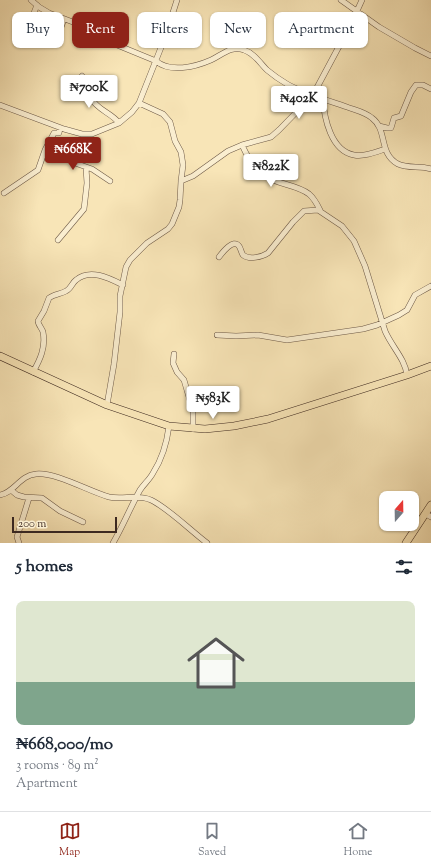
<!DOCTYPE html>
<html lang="en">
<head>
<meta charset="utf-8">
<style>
	body { margin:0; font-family:"Sorts Mill Goudy",serif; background:#f2f2f3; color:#1f2937; height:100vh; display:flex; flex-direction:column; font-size:15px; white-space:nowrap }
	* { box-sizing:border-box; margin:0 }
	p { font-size:13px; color:#747a83 }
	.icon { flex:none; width:22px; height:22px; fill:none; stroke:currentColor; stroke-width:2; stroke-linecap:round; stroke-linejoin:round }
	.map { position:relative; height:543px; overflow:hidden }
	.panel { display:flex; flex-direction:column; background:#fff; flex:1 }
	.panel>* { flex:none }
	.banner { position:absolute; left:12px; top:12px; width:407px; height:36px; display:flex; gap:8px }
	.needle { width:26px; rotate:20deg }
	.controls { position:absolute; left:379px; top:491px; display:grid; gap:8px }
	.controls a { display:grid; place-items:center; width:40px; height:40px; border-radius:8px; background:#fff; box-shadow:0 1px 3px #0004; font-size:20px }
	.scale { position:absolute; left:12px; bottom:10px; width:105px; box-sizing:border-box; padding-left:4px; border:2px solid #3d2920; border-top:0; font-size:11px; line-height:14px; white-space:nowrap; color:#3d2920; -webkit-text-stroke:3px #faeed0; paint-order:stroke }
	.price { position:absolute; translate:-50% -34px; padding:0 9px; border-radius:4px; background:#fff; color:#222; font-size:13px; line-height:26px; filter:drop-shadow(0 1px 2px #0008) }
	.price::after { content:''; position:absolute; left:50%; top:24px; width:12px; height:9px; margin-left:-6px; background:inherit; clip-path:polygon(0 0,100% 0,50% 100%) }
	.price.active { background:#8f2418; color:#fff }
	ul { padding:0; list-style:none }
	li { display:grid; align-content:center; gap:8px; height:212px; padding:0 16px }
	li+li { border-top:1px solid #e0e1e3 }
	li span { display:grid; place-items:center; height:124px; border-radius:8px; color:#555 }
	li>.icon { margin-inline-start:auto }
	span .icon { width:72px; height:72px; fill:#fffc; stroke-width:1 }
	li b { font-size:17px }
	h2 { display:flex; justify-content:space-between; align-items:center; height:48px; padding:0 16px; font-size:17px }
	.chip { padding:0 14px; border-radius:8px; background:#fff; box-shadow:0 1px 3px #0004; font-size:14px; line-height:36px }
	.chip.active { background:#8f2418; color:#fff }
	.tabs { display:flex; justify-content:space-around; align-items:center; height:56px; border-top:1px solid #e0e1e3; background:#fff; font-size:11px; color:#747a83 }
	.tabs a { display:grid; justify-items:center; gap:2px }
	.tabs .active { color:#8f2418 }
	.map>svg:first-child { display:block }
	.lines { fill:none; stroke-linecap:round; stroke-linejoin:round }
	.minor-casing { stroke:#6c5846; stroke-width:6 }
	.major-casing { stroke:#3d2920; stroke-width:8 }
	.minor { stroke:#faeed0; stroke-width:5 }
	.major { stroke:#f8e5b7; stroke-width:7 }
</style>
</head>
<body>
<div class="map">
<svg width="431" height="543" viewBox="0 0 431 543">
	<rect width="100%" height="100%" fill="#f8e5b7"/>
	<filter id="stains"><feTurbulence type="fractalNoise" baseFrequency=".005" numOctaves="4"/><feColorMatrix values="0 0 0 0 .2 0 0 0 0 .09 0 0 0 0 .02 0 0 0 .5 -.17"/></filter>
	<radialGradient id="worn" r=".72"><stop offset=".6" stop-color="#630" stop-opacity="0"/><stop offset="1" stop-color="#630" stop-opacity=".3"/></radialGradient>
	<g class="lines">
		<!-- minor casing -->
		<g class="minor-casing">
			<path id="minor" d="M31,0L39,7L49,13L86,27L117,45L156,61C170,73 195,67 211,60C222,55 231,45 244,50C254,53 260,63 267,70C273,75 280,80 287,84C305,94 327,100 347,107C355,110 365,112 372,118C388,130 378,153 398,164C408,169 421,165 431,169
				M341,0L379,27L415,48L431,56
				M59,33L64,19
				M28,37L33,29L32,18L37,5
				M82,76C90,84 87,90 91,98C97,110 112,113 119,123
				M323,98C324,118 331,151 354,155C364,157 376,152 385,149
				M0,105L64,129L82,134H92L119,123L132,112L139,103L164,40L177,0
				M379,126L387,128H391L394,118L401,116L411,92L416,85H423L431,89
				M50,141L72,162L92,169L110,181
				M242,145C247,156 254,169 264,175C277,185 296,184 309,194C315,199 318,206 321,212
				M181,181L193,176L228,151L242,145L271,137L279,130L313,95L351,24L362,0
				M4,193L38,170L45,150L54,133H59L60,128
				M58,240L84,209L87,183L86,168
				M219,257C222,253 233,238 239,246C241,249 241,252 243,255C249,260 262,257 268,253L293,222L304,211L318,210L342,226L354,241L365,266L385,331C392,347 405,359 407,375
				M217,335L236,336L258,335L287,340L363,329L377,325L399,315L407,310L415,295L431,286
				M174,354L173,363L177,372L184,380L193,411V429
				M33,372C40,360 46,347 43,332C42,328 38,325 38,321L44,311L49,298C54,294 61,294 66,291C71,289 72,283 76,280C90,268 109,278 123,285
				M107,405L114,364L120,312V296L126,267L130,260L147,243L168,229L172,224L179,207L180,200L181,181L183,165L181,152L175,141L170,122L163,114L139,103
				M11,490L17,495L24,497L42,498L60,511L83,522
				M0,495C14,493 20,475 36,474C56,472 88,491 109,497C123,500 137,494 151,500C168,508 191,531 207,543
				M426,514L431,517
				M19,543L17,537L29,498
				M113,543C123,526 130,508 140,490C144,484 150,479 153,473C162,459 167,442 169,426"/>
		</g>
		<!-- major casing -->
		<g class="major-casing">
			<path id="major" d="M0,356L107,405L169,426L205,429L234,426L268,419L407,375L431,366
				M406,543L431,505"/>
		</g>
		<!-- minor -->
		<use href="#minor" class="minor"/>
		<!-- major -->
		<use href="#major" class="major"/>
	</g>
	<rect width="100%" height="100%" filter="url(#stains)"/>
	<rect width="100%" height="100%" fill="url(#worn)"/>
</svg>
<div class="controls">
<a><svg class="needle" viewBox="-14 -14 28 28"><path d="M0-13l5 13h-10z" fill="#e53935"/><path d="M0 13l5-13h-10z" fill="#747a83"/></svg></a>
</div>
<div class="scale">200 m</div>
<b class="price" style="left:89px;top:109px">₦700K</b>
<b class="price" style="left:299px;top:120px">₦402K</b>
<b class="price active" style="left:73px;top:171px">₦668K</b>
<b class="price" style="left:271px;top:188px">₦822K</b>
<b class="price" style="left:213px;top:420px">₦583K</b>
<div class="banner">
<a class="chip">Buy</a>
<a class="chip active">Rent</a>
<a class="chip">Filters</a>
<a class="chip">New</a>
<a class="chip">Apartment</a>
</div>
</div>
<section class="panel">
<h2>5 homes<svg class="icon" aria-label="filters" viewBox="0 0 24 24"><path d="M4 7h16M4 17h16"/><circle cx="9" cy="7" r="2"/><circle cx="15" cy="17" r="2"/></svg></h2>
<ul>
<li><span style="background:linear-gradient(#dfe7d0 65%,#7fa58c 0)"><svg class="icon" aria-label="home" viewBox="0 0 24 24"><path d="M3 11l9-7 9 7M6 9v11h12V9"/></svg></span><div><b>₦668,000/mo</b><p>3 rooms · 89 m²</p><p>Apartment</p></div></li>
</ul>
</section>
<nav class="tabs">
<a class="active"><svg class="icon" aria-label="map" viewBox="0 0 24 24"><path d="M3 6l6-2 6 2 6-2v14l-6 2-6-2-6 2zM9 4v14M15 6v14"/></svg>Map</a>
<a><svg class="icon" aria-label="saved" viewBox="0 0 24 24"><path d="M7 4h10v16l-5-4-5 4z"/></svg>Saved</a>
<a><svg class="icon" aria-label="home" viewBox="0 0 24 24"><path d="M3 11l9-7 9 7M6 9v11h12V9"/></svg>Home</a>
</nav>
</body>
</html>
